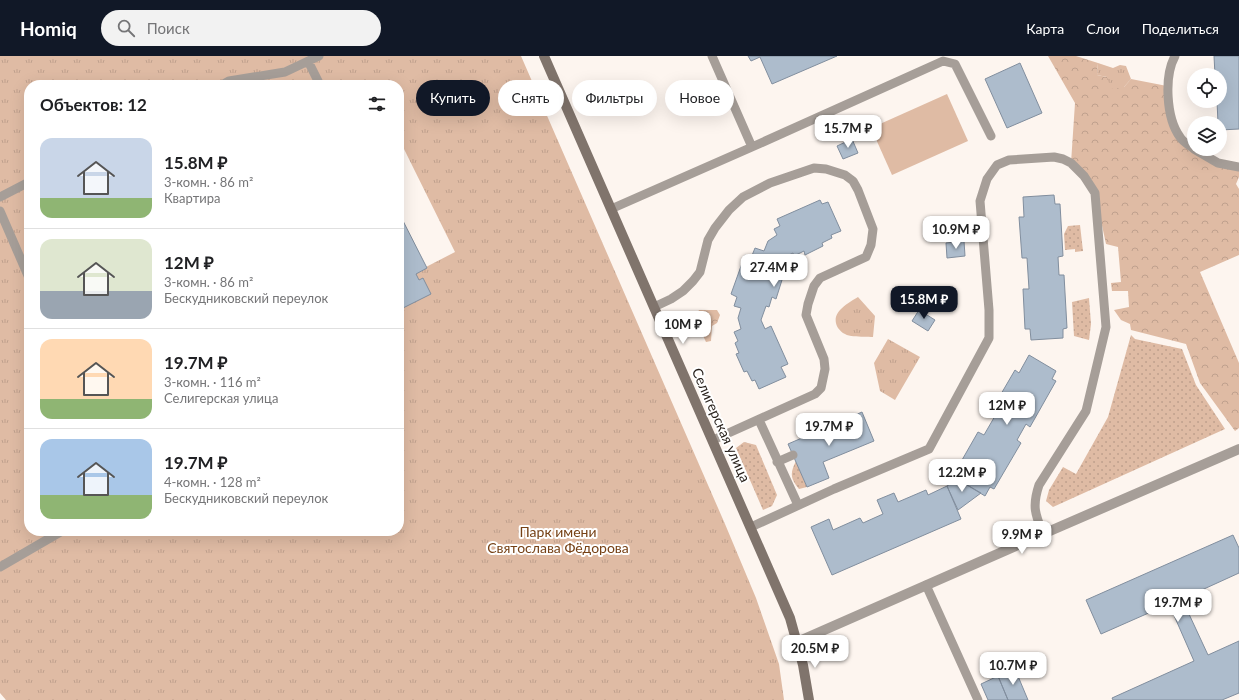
<!DOCTYPE html>
<html lang="ru">
<head>
<meta charset="utf-8">
<style>
	body { margin:0; font-family:Lato,sans-serif; background:#f2f2f2; color:#202124; height:100vh; display:flex; flex-direction:column; font-size:15px; white-space:nowrap }
	* { box-sizing:border-box; margin:0 }
	p { font-size:13px; color:#757577 }
	.icon { flex:none; width:22px; height:22px; fill:none; stroke:currentColor; stroke-width:2; stroke-linecap:round; stroke-linejoin:round }
	.map { position:relative; flex:1; overflow:hidden }
	.details { position:absolute; left:24px; top:24px; width:380px; height:456px; display:flex; flex-direction:column; background:#fff; border-radius:16px; box-shadow:0 4px 16px #0002 }
	.details>* { flex:none }
	.top-card { position:absolute; left:416px; top:24px; width:380px; height:36px; display:flex; gap:8px }
	.controls { position:absolute; left:1187px; top:12px; display:grid; gap:8px }
	.controls a { display:grid; place-items:center; width:40px; height:40px; border-radius:50%; background:#fff; box-shadow:0 4px 16px #0002; font-size:20px }
	.price { position:absolute; translate:-50% -34px; padding:0 9px; border-radius:8px; background:#fff; color:#222; font-size:13px; line-height:26px; filter:drop-shadow(0 1px 2px #0008) }
	.price::after { content:''; position:absolute; left:50%; top:24px; width:12px; height:9px; margin-left:-6px; background:inherit; clip-path:polygon(0 0,100% 0,50% 100%) }
	.price.active { background:#111827; color:#fff }
	ul { padding:0; list-style:none }
	li { display:flex; align-items:center; gap:12px; height:100px; padding:0 16px }
	li+li { border-top:1px solid #e0e0e0 }
	li span { display:grid; place-items:center; flex:none; width:112px; height:80px; border-radius:12px; color:#555 }
	li>.icon { margin-inline-start:auto }
	span .icon { width:48px; height:48px; fill:#fffc; stroke-width:1 }
	li b { font-size:17px }
	h2 { display:flex; justify-content:space-between; align-items:center; height:48px; padding:0 16px; font-size:17px }
	.chip { padding:0 14px; border-radius:18px; background:#fff; box-shadow:0 4px 16px #0002; font-size:14px; line-height:36px }
	.chip.active { background:#111827; color:#fff }
	header { display:flex; align-items:center; gap:24px; box-sizing:border-box; height:56px; padding:0 20px; background:#111827; color:#fff }
	header strong { font-size:19px }
	nav { display:flex; gap:22px; margin-inline-start:auto; font-size:14px }
	.search { width:280px; height:36px; background:#f2f2f2; display:flex; align-items:center; gap:10px; box-sizing:border-box; padding:0 14px; border-radius:22px; color:#757577; font-size:15px }
	.map>svg:first-child { display:block }
	.grass { fill:url(#grass-dots) }
	.forest { fill:url(#forest-crowns) }
	.park { fill:url(#park-tufts); fill-rule:evenodd }
	.pitch { fill:#dfbba4 }
	.building { fill:#adbccc; stroke:#818e9e }
	.lines { fill:none; stroke-linecap:round; stroke-linejoin:round }
	.lane { stroke:#a69e98; stroke-width:9 }
	.street { stroke:#a69e98; stroke-width:10 }
	.secondary { stroke:#80746c; stroke-width:10 }
	.labels { text-anchor:middle; stroke-width:4; stroke-linejoin:round; paint-order:stroke }
	.street-label { font-size:14px; fill:#251e19; stroke:#fff }
	.park-label { font-size:14px; fill:#764115; stroke:#fff }
</style>
</head>
<body>
<header>
<strong>Homiq</strong>
<div class="search"><svg class="icon" aria-label="search" viewBox="0 0 24 24"><circle cx="10" cy="10" r="6"/><path d="M15 15l6 6"/></svg>Поиск</div>
<nav><a>Карта</a><a>Слои</a><a>Поделиться</a></nav>
</header>
<div class="map">
<svg width="1239" height="644" viewBox="0 0 1239 644">
	<defs>
		<pattern id="grass-dots" width="8" height="8" patternUnits="userSpaceOnUse"><rect width="8" height="8" fill="#dfbba4"/><path d="M2 2h.1M6 6h.1" fill="none" stroke="#bfa08d" stroke-width="1.8" stroke-linecap="round"/></pattern>
		<pattern id="forest-crowns" width="20" height="18" patternUnits="userSpaceOnUse"><rect width="20" height="18" fill="#dfbba4"/><path d="M2 6a3 3 0 1 1 6 0M12 15a3 3 0 1 1 6 0" fill="none" stroke="#bfa08d"/></pattern>
		<pattern id="park-tufts" width="24" height="20" patternUnits="userSpaceOnUse"><rect width="24" height="20" fill="#dfbba4"/><path d="M3 7l-1-3M5 7V3M7 7l1-3M15 17l-1-3M17 17v-4M19 17l1-3" fill="none" stroke="#bfa08d"/></pattern>
	</defs>
	<rect width="100%" height="100%" fill="#fdf5ef"/>
	<!-- grass -->
	<path class="grass" d="M1080,169L1083,195L1075,196V193L1065,194L1064,178L1068,170Z
		M1089,242L1091,268L1089,284L1074,280L1072,246Z
		M1131,279L1135,283L1182,293L1196,329L1225,373L1053,451L1046,445L1049,434L1063,411L1076,418L1108,361Z
		M744,386L756,389L777,439L772,450L763,454L736,392Z
		M796,405L807,431L799,433C790,422 790,417 796,405Z"/>
	<!-- forest -->
	<path class="forest" d="M1048,0H1076L1098,7L1097,19L1107,21L1124,31L1131,23L1167,30L1176,75L1194,93L1239,111V121L1236,128L1239,133V199L1200,216L1239,307V372L1235,375L1200,327L1186,288L1131,274L1130,268L1121,264L1114,254L1129,251L1128,235H1112L1111,227L1121,226L1118,191L1106,188L1095,137L1071,107L1075,47Z
		M699,254H717L720,259L717,267L712,270L711,285L706,286C702,276 693,264 699,254Z"/>
	<!-- park -->
	<path class="park" d="M0,0H521L725,468L756,542L779,608L784,644H6L0,637ZM29,29H399V95L404,93L455,196L426,211L399,157V475H29Z
		M1098,7L1113,12L1120,9L1126,10L1131,23L1124,31L1111,33L1107,21L1097,19Z
		M858,241L875,260L873,281C865,280 852,282 845,278C842,277 840,274 838,272C829,257 848,247 858,241Z
		M888,283L920,301L895,344L880,335L874,307Z"/>
	<!-- pitch -->
	<path class="pitch" d="M947,38L968,85L892,119L871,72Z"/>
	<!-- building -->
	<path class="building" d="M748,0H837L772,28L760,1L751,5Z
		M1214,0H1239V73L1220,74V67H1218L1217,45H1220V19H1215Z
		M1020,7L1042,57L1007,72L985,23Z
		M852,83L858,97L843,103L837,90Z
		M1054,139L1055,148H1060L1063,200L1058,201L1059,219H1064L1067,272L1063,273V282L1031,284L1030,273H1025L1023,233H1029L1027,202H1022L1019,161H1024L1023,141Z
		M820,144L822,148L828,146L841,175L831,179L832,182L822,187L823,190L805,199L804,195L794,200L793,197L783,202L780,210L783,212L779,223L782,224L776,243L772,241L769,251L766,250L761,264L765,273L771,270L788,308L781,311L786,321L759,333L755,324L752,325L747,315L744,316L736,298L739,297L735,287L738,285L734,276L741,273L738,262L741,252L734,250L737,241L731,238L745,199L751,202L755,192L764,195L768,185L777,179L774,173L780,170L777,163Z
		M399,157L427,212L416,218L419,224L423,222L431,238L399,254Z
		M964,185L965,200L947,202L946,187Z
		M919,254L935,264L928,275L912,265Z
		M1029,299L1056,315L1052,323L1056,325L1030,371L1026,368L1017,384L1021,387L994,433L990,431L985,440L957,423L963,413L958,411L978,376L984,379L999,353L994,350L1015,314L1019,317Z
		M862,356L874,385L823,406L829,422L807,431L788,388Z
		M957,423L981,437L958,454L947,430Z
		M947,430L961,463L832,519L811,471L829,463L833,474L860,462L863,467L883,458L877,444L894,437L898,446L926,434L928,439Z
		M1233,479L1239,492V517L1182,543L1208,599L1239,585V637L1222,644H1113L1112,642L1194,605L1169,548L1101,578L1086,544Z
		M1015,613L1028,644H1008L998,620Z
		M998,620L1008,644H988L981,628Z"/>
	<g class="lines">
		<!-- lane -->
		<path class="lane" d="M712,0L752,91
			M1175,0C1164,20 1166,62 1180,81C1183,86 1189,89 1194,93
			M308,5L320,29
			M222,29L229,25L285,16L319,0
			M1194,93L1218,107L1239,111
			M0,141L29,126
			M611,153L752,91L943,5L955,8L991,80
			M0,155L29,222
			M654,251L671,243L683,235L693,225L700,216L708,184L715,172L729,154L743,141L770,127L814,112L826,113L845,119L853,125L858,134L873,173L871,189L866,201L820,222L814,230L808,248L806,259L824,303L825,313L821,332L815,338L713,384
			M759,364L798,449
			M777,406L793,399
			M751,471L834,433L929,393L989,282V254L980,145L987,123L997,109L1009,104L1054,101L1063,103L1071,107L1084,120L1095,137L1106,271L1086,355L1039,429C1032,450 1035,458 1043,478
			M0,511L62,475
			M926,529L978,644"/>
		<!-- street -->
		<path class="street" d="M797,586L1043,478L1239,393"/>
		<!-- secondary -->
		<path class="secondary" d="M544,0L790,562L803,609L809,644"/>
	</g>
	<g class="labels">
		<!-- street labels -->
		<g class="street-label">
			<text transform="translate(721 369) rotate(66)" y="5">Селигерская улица</text>
		</g>
		<!-- park labels -->
		<g class="park-label">
			<text x="558" y="481">Парк имени<tspan x="558" dy="16">Святослава Фёдорова</tspan></text>
		</g>
	</g>
</svg>
<div class="controls">
<a><svg class="icon" aria-label="locate" viewBox="0 0 24 24"><circle cx="12" cy="12" r="6"/><path d="M12 2v4M12 18v4M2 12h4M18 12h4"/></svg></a>
<a><svg class="icon" aria-label="layers" viewBox="0 0 24 24"><path d="M12 4l9 5-9 5-9-5zM3 14l9 5 9-5"/></svg></a>
</div>
<b class="price" style="left:848px;top:93px">15.7M ₽</b>
<b class="price" style="left:956px;top:194px">10.9M ₽</b>
<b class="price" style="left:774px;top:232px">27.4M ₽</b>
<b class="price active" style="left:924px;top:264px">15.8M ₽</b>
<b class="price" style="left:683px;top:289px">10M ₽</b>
<b class="price" style="left:1007px;top:370px">12M ₽</b>
<b class="price" style="left:829px;top:391px">19.7M ₽</b>
<b class="price" style="left:962px;top:437px">12.2M ₽</b>
<b class="price" style="left:1022px;top:499px">9.9M ₽</b>
<b class="price" style="left:1178px;top:567px">19.7M ₽</b>
<b class="price" style="left:815px;top:613px">20.5M ₽</b>
<b class="price" style="left:1013px;top:630px">10.7M ₽</b>
<div class="top-card">
<a class="chip active">Купить</a>
<a class="chip">Снять</a>
<a class="chip">Фильтры</a>
<a class="chip">Новое</a>
</div>
<section class="details">
<h2>Объектов: 12<svg class="icon" aria-label="filters" viewBox="0 0 24 24"><path d="M4 7h16M4 17h16"/><circle cx="9" cy="7" r="2"/><circle cx="15" cy="17" r="2"/></svg></h2>
<ul>
<li><span style="background:linear-gradient(#c9d6e8 75%,#8fb573 0)"><svg class="icon" aria-label="home" viewBox="0 0 24 24"><path d="M3 11l9-7 9 7M6 9v11h12V9"/></svg></span><div><b>15.8M ₽</b><p>3-комн. · 86 m²</p><p>Квартира</p></div></li>
<li><span style="background:linear-gradient(#dfe7d0 65%,#9aa5b1 0)"><svg class="icon" aria-label="home" viewBox="0 0 24 24"><path d="M3 11l9-7 9 7M6 9v11h12V9"/></svg></span><div><b>12M ₽</b><p>3-комн. · 86 m²</p><p>Бескудниковский переулок</p></div></li>
<li><span style="background:linear-gradient(#ffd9b3 75%,#8fb573 0)"><svg class="icon" aria-label="home" viewBox="0 0 24 24"><path d="M3 11l9-7 9 7M6 9v11h12V9"/></svg></span><div><b>19.7M ₽</b><p>3-комн. · 116 m²</p><p>Селигерская улица</p></div></li>
<li><span style="background:linear-gradient(#a9c7e8 70%,#8fb573 0)"><svg class="icon" aria-label="home" viewBox="0 0 24 24"><path d="M3 11l9-7 9 7M6 9v11h12V9"/></svg></span><div><b>19.7M ₽</b><p>4-комн. · 128 m²</p><p>Бескудниковский переулок</p></div></li>
</ul>
</section>
</div>
</body>
</html>
